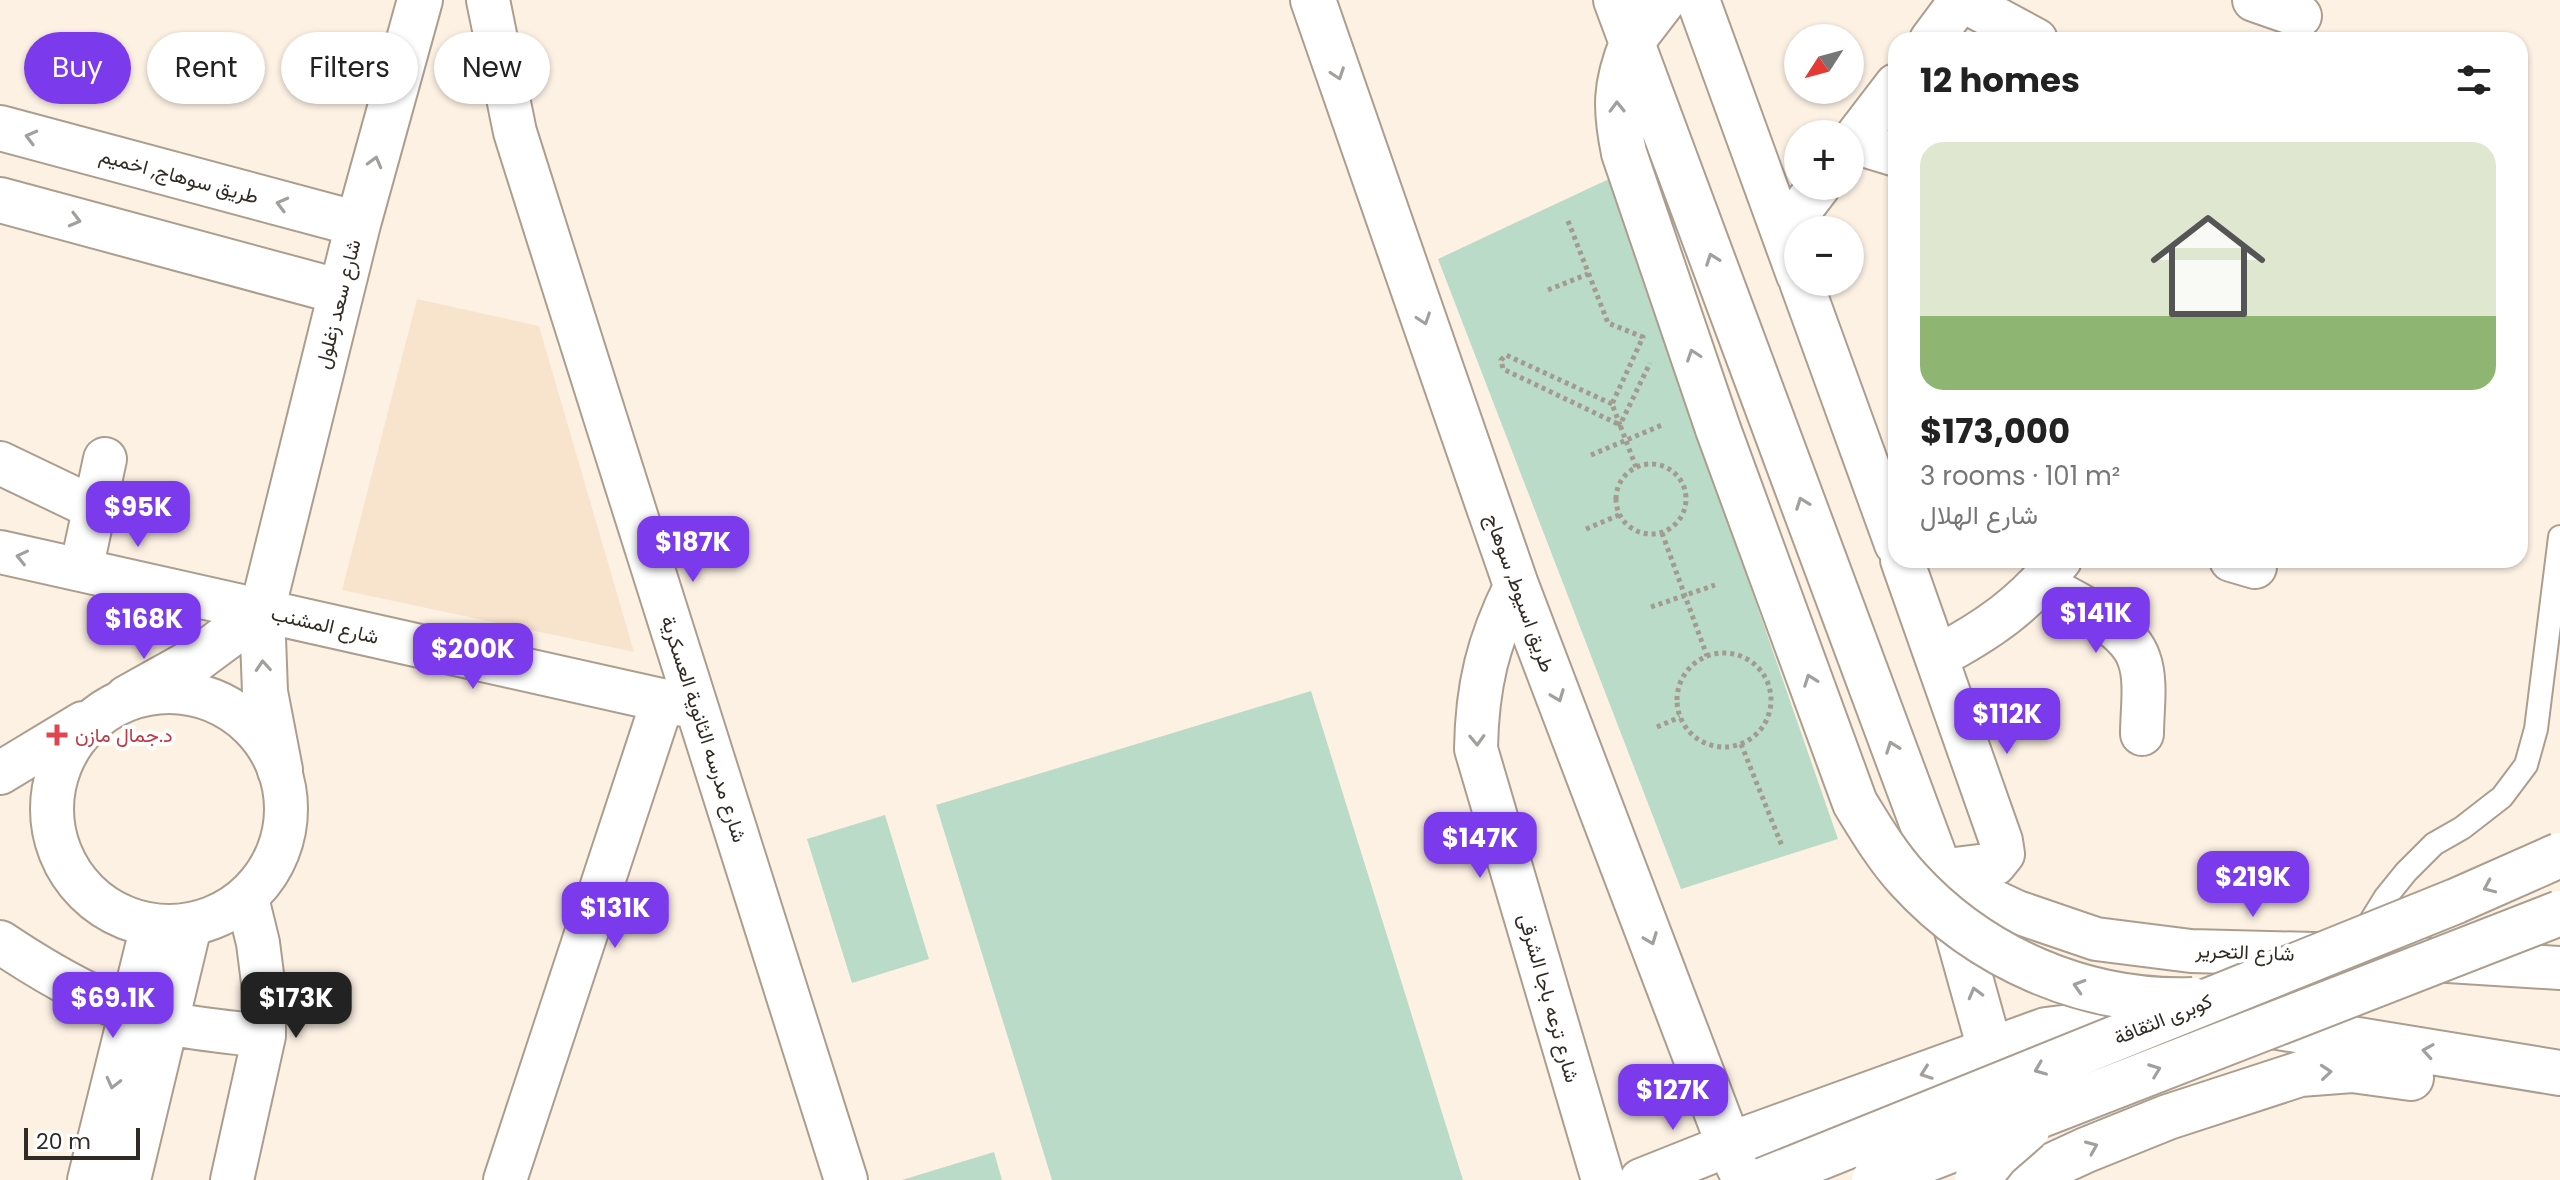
<!DOCTYPE html>
<html lang="en">
<head>
<meta charset="utf-8">
<style>
	body { margin:0; font-family:Poppins,Vazirmatn,sans-serif; background:#f6f6f6; color:#222; height:100vh; display:flex; flex-direction:column; font-size:30px; white-space:nowrap }
	* { box-sizing:border-box; margin:0 }
	p { font-size:26px; color:#767676 }
	.icon { flex:none; width:44px; height:44px; fill:none; stroke:currentColor; stroke-width:2; stroke-linecap:round; stroke-linejoin:round }
	.map { position:relative; flex:1; overflow:hidden }
	.panel { position:absolute; left:1888px; top:32px; width:640px; height:536px; display:flex; flex-direction:column; background:#fff; border-radius:24px; box-shadow:0 2px 6px #0004 }
	.panel>* { flex:none }
	.guide { position:absolute; left:24px; top:32px; width:760px; height:72px; display:flex; gap:16px }
	.needle { width:52px; rotate:234deg }
	.tools { position:absolute; left:1784px; top:24px; display:grid; gap:16px }
	.tools a { display:grid; place-items:center; width:80px; height:80px; border-radius:50%; background:#fff; box-shadow:0 2px 6px #0004; font-size:40px }
	.scale { position:absolute; left:24px; bottom:20px; width:116px; box-sizing:border-box; padding-left:8px; border:4px solid #302b24; border-top:0; font-size:22px; line-height:28px; white-space:nowrap; color:#302b24; -webkit-text-stroke:6px #fff; paint-order:stroke }
	.price { position:absolute; translate:-50% -68px; padding:0 18px; border-radius:16px; background:#7c3aed; color:#fff; font-size:26px; line-height:52px; filter:drop-shadow(0 2px 4px #0008) }
	.price::after { content:''; position:absolute; left:50%; top:48px; width:24px; height:18px; margin-left:-12px; background:inherit; clip-path:polygon(0 0,100% 0,50% 100%) }
	.price.selected { background:#222; color:#fff }
	ul { padding:0; list-style:none }
	li { display:grid; align-content:center; gap:16px; height:424px; padding:0 32px }
	li span { display:grid; place-items:center; height:248px; border-radius:24px; color:#555 }
	li>.icon { margin-inline-start:auto }
	span .icon { width:144px; height:144px; fill:#fffc; stroke-width:1 }
	li b { font-size:34px }
	h2 { display:flex; justify-content:space-between; align-items:center; height:96px; padding:0 32px; font-size:34px }
	.tag { padding:0 28px; border-radius:36px; background:#fff; box-shadow:0 2px 6px #0004; font-size:28px; line-height:72px }
	.tag.selected { background:#7c3aed; color:#fff }
	.map>svg:first-child { display:block }
	.built { fill:#f8e4cd }
	.green { fill:#badbc7 }
	.lines { fill:none; stroke-linecap:round; stroke-linejoin:round }
	.lane-casing { stroke:#ac9e8f; stroke-width:26 }
	.street-casing { stroke:#ac9e8f; stroke-width:46 }
	.primary-casing { stroke:#ac9e8f; stroke-width:48 }
	.path { stroke:#a39a90; stroke-width:5; stroke-dasharray:4 4; stroke-linecap:butt }
	.lane { stroke:#fff; stroke-width:22 }
	.street { stroke:#fff; stroke-width:42 }
	.primary { stroke:#fff; stroke-width:44 }
	.primary-bridge-casing { stroke:#ac9e8f; stroke-width:48; stroke-linecap:butt }
	.primary-bridge { stroke:#fff; stroke-width:44 }
	.oneway { stroke:#a2a09c }
	.health-dot { fill:#e0444e; stroke:#fff; stroke-width:3 }
	.labels { text-anchor:middle; stroke-width:8; stroke-linejoin:round; paint-order:stroke }
	.street-label { font-size:20px; fill:#302b24; stroke:#fff }
	.health-label { font-size:20px; fill:#be3a42; stroke:#fff; text-anchor:start }
</style>
</head>
<body>
<div class="map">
<svg width="2560" height="1180" viewBox="0 0 2560 1180">
	<rect width="100%" height="100%" fill="#fdf1e4"/>
	<!-- built -->
	<path class="built" d="M417,299L539,326L634,652L342,590Z"/>
	<!-- green -->
	<path class="green" d="M1609,179L1838,839L1681,889L1438,259Z
		M1311,691L1463,1180H1052L936,805Z
		M885,815L929,959L852,983L807,839Z
		M994,1152L1002,1180H902Z"/>
	<g class="lines">
		<!-- lane casing -->
		<g class="lane-casing">
			<path id="lane" d="M2364,932L2385,898L2406,872L2434,844L2462,828L2502,797L2526,765L2536,729L2560,537"/>
		</g>
		<!-- street casing -->
		<g class="street-casing">
			<path id="street" d="M488,0L515,132L846,1180
				M1698,0L1798,275
				M1962,0L2036,40
				M2254,0L2300,16
				M1931,40L1961,0
				M1632,43L1665,0
				M1853,142L1896,155
				M1850,145L1896,85
				M1783,233L1819,186
				M1801,282L1896,544
				M0,463L94,508
				M0,552L697,708
				M1902,560L2001,841L2003,854L1995,864L1939,871
				M2231,560L2255,567
				M81,570L105,459
				M2041,584C2071,601 2128,625 2139,659C2147,681 2142,710 2142,734
				M1516,585C1488,641 1477,686 1476,749L1603,1180
				M1937,657C1988,630 2024,605 2060,560
				M52 809a117 117 0 1 1 234 0a117 117 0 1 1-234 0Z
				M0,773L83,723
				M1942,877L2017,912L2096,939L2191,951L2353,955L2560,968
				M0,942C51,976 106,1008 166,1022C197,1030 231,1032 264,1036
				M89,1180L152,926
				M129,1180L190,926
				M232,1180L264,1036V990L258,943L247,898
				M505,1180L663,700
				M1641,1180L1729,1145"/>
		</g>
		<!-- primary casing -->
		<g class="primary-casing">
			<path id="primary" d="M1313,0L1516,585L1729,1145L1745,1180
				M1616,0L1942,877L1990,1049L2006,1180
				M1632,43C1615,85 1615,109 1624,153L1718,429
				M0,128L358,224
				M0,200L341,292
				M127,698L197,659L262,611
				M280,770L265,692L262,611L358,224L420,0
				M1729,1145L2046,1030L2103,1023L2159,1020L2266,1025L2560,1073
				M2021,1180L2086,1150L2168,1117L2300,1074L2352,1070L2411,1078"/>
		</g>
		<!-- path -->
		<path class="path" d="M1568,221L1608,323L1643,337L1612,404L1620,425L1650,363
			M1548,290L1588,274
			M1612,404L1506,355L1501,360L1503,369L1620,425L1636,467
			M1591,455L1662,425
			M1616 499a35 35 0 1 1 70 0a35 35 0 1 1-70 0Z
			M1586,529L1619,515
			M1662,533L1707,656
			M1651,607L1715,585
			M1677 700a47 47 0 1 1 94 0a47 47 0 1 1-94 0Z
			M1657,727L1680,717
			M1741,744L1782,846"/>
		<!-- lane -->
		<use href="#lane" class="lane"/>
		<!-- street -->
		<use href="#street" class="street"/>
		<!-- primary -->
		<use href="#primary" class="primary"/>
		<!-- primary-bridge casing -->
		<g class="primary-bridge-casing">
			<path id="primary-bridge" d="M1718,429L1855,803C1871,829 1887,856 1908,879C1980,958 2085,1004 2193,1000
				M1764,1180L2456,901L2560,855
				M1874,1180L2560,913
				M1977,1180L1996,1156L2028,1128"/>
		</g>
		<!-- primary-bridge -->
		<use href="#primary-bridge" class="primary-bridge"/>
	</g>
	<!-- one-way arrows -->
	<defs><path id="oneway-chevron" d="M-2-3.5L2.5 0L-2 3.5" fill="none" stroke-width="1.6" stroke-linecap="round" stroke-linejoin="round" transform="scale(2)"/></defs>
	<g class="oneway">
		<use href="#oneway-chevron" transform="translate(1338 74) rotate(71)"/>
		<use href="#oneway-chevron" transform="translate(1617 107) rotate(-91)"/>
		<use href="#oneway-chevron" transform="translate(31 137) rotate(-165)"/>
		<use href="#oneway-chevron" transform="translate(375 162) rotate(-75)"/>
		<use href="#oneway-chevron" transform="translate(282 204) rotate(-165)"/>
		<use href="#oneway-chevron" transform="translate(75 220) rotate(15)"/>
		<use href="#oneway-chevron" transform="translate(1712 259) rotate(-110)"/>
		<use href="#oneway-chevron" transform="translate(1424 319) rotate(71)"/>
		<use href="#oneway-chevron" transform="translate(1693 355) rotate(-109)"/>
		<use href="#oneway-chevron" transform="translate(1802 503) rotate(-110)"/>
		<use href="#oneway-chevron" transform="translate(22 557) rotate(-167)"/>
		<use href="#oneway-chevron" transform="translate(263 666) rotate(-94)"/>
		<use href="#oneway-chevron" transform="translate(1810 680) rotate(-110)"/>
		<use href="#oneway-chevron" transform="translate(1558 696) rotate(69)"/>
		<use href="#oneway-chevron" transform="translate(1477 740) rotate(88)"/>
		<use href="#oneway-chevron" transform="translate(1892 747) rotate(-110)"/>
		<use href="#oneway-chevron" transform="translate(2489 887) rotate(156)"/>
		<use href="#oneway-chevron" transform="translate(1651 939) rotate(69)"/>
		<use href="#oneway-chevron" transform="translate(2079 986) rotate(-163)"/>
		<use href="#oneway-chevron" transform="translate(1975 993) rotate(-105)"/>
		<use href="#oneway-chevron" transform="translate(2428 1051) rotate(-171)"/>
		<use href="#oneway-chevron" transform="translate(2040 1069) rotate(158)"/>
		<use href="#oneway-chevron" transform="translate(2155 1070) rotate(-21)"/>
		<use href="#oneway-chevron" transform="translate(2326 1072) rotate(-5)"/>
		<use href="#oneway-chevron" transform="translate(1926 1073) rotate(160)"/>
		<use href="#oneway-chevron" transform="translate(113 1083) rotate(104)"/>
		<use href="#oneway-chevron" transform="translate(2092 1147) rotate(-23)"/>
	</g>
	<!-- markers -->
	<path class="health-dot" d="M53 723h8v8h8v8h-8v8h-8v-8h-8v-8h8z"/>
	<g class="labels">
		<!-- street labels -->
		<g class="street-label">
			<text transform="translate(179 176) rotate(15)" y="7">طريق سوهاج, اخميم</text>
			<text transform="translate(338 304) rotate(-76)" y="7">شارع سعد زغلول</text>
			<text transform="translate(1520 593) rotate(70)" y="7">طريق اسيوط, سوهاج</text>
			<text transform="translate(325 625) rotate(13)" y="7">شارع المشنب</text>
			<text transform="translate(704 729) rotate(72)" y="7">شارع مدرسه الثانوية العسكرية</text>
			<text transform="translate(2245 952) rotate(2)" y="7">شارع التحرير</text>
			<text transform="translate(1549 998) rotate(74)" y="7">شارع ترعه باجا الشرقى</text>
			<text transform="translate(2163 1019) rotate(-22)" y="7">كوبرى الثقافة</text>
		</g>
		<!-- health labels -->
		<g class="health-label">
			<text x="75" y="742">د.جمال مازن</text>
		</g>
	</g>
</svg>
<div class="tools">
<a><svg class="needle" viewBox="-14 -14 28 28"><path d="M0-13l5 13h-10z" fill="#e53935"/><path d="M0 13l5-13h-10z" fill="#767676"/></svg></a>
<a>+</a>
<a>−</a>
</div>
<div class="scale">20 m</div>
<b class="price" style="left:138px;top:549px">$95K</b>
<b class="price" style="left:693px;top:584px">$187K</b>
<b class="price" style="left:2096px;top:655px">$141K</b>
<b class="price" style="left:144px;top:661px">$168K</b>
<b class="price" style="left:473px;top:691px">$200K</b>
<b class="price" style="left:2007px;top:756px">$112K</b>
<b class="price" style="left:1480px;top:880px">$147K</b>
<b class="price" style="left:2253px;top:919px">$219K</b>
<b class="price" style="left:615px;top:950px">$131K</b>
<b class="price" style="left:113px;top:1040px">$69.1K</b>
<b class="price selected" style="left:296px;top:1040px">$173K</b>
<b class="price" style="left:1673px;top:1132px">$127K</b>
<div class="guide">
<a class="tag selected">Buy</a>
<a class="tag">Rent</a>
<a class="tag">Filters</a>
<a class="tag">New</a>
</div>
<section class="panel">
<h2>12 homes<svg class="icon" aria-label="filters" viewBox="0 0 24 24"><path d="M4 7h16M4 17h16"/><circle cx="9" cy="7" r="2"/><circle cx="15" cy="17" r="2"/></svg></h2>
<ul>
<li><span style="background:linear-gradient(#dfe7d0 70%,#8fb573 0)"><svg class="icon" aria-label="home" viewBox="0 0 24 24"><path d="M3 11l9-7 9 7M6 9v11h12V9"/></svg></span><div><b>$173,000</b><p>3 rooms · 101 m²</p><p>شارع الهلال</p></div></li>
</ul>
</section>
</div>
</body>
</html>
